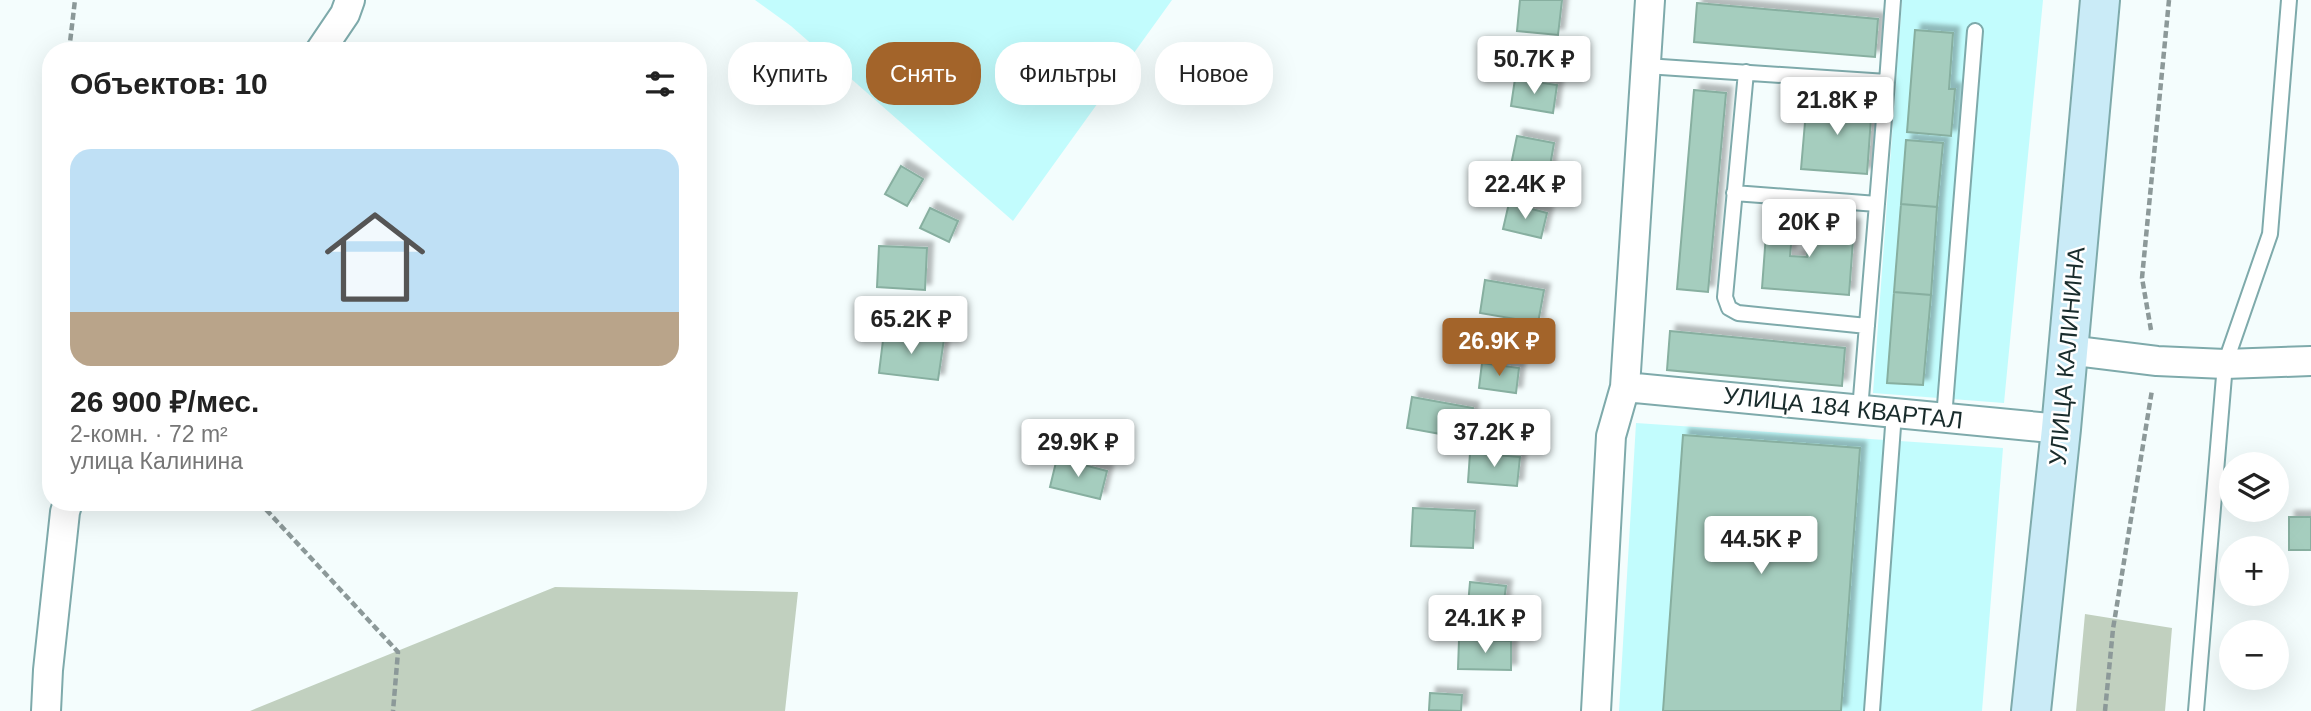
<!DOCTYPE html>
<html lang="ru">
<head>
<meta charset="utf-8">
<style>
	body { margin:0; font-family:Helvetica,sans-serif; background:#f6f6f6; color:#222; height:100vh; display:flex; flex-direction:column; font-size:26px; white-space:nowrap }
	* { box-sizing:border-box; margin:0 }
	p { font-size:23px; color:#767676 }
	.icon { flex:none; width:38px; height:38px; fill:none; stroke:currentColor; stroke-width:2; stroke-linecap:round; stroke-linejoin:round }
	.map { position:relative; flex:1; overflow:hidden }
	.sheet { position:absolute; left:42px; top:42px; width:665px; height:469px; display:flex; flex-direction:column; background:#fff; border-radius:28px; box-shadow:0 7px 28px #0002 }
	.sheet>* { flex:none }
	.guide { position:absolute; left:728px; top:42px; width:665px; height:63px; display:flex; gap:14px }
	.buttons { position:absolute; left:2219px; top:452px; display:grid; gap:14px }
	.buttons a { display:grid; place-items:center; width:70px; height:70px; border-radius:50%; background:#fff; box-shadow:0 7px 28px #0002; font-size:35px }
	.price { position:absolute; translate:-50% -60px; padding:0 16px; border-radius:7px; background:#fff; color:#222; font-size:23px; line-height:46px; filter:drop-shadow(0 2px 4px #0008) }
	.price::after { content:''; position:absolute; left:50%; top:42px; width:21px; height:16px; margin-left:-10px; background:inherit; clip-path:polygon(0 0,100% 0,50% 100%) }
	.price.selected { background:#a3642a; color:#fff }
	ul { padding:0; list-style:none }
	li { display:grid; align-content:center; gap:14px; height:371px; padding:0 28px }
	li span { display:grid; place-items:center; height:217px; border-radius:21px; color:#555 }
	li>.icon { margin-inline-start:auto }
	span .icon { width:126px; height:126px; fill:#fffc; stroke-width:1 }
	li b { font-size:30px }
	h2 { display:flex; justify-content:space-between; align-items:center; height:84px; padding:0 28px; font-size:30px }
	.pill { padding:0 24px; border-radius:28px; background:#fff; box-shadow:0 7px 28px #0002; font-size:24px; line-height:63px }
	.pill.selected { background:#a3642a; color:#fff }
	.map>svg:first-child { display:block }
	.built { fill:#c2fcfd }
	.green { fill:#c1d0bf }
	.building { fill:#a5cdbe; stroke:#87afa0; stroke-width:2; filter:url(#shadow) }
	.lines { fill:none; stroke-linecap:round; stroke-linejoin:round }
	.service-casing { stroke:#7eaaab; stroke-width:18 }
	.minor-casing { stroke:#7eaaab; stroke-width:32 }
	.secondary-casing { stroke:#7eaaab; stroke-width:42 }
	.path { stroke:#8c9999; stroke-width:4.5; stroke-dasharray:7 3.5; stroke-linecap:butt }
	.service { stroke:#fff; stroke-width:14 }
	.minor { stroke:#fff; stroke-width:28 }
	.secondary { stroke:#caebf7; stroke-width:38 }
	.labels { text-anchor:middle; stroke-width:5; stroke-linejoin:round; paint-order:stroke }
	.street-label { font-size:24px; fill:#192c2c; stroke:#fff }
</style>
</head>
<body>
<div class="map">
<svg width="2311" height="711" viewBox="0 0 2311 711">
	<defs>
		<filter id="shadow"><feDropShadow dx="6" dy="-6" stdDeviation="2" flood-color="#0004"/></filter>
	</defs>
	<rect width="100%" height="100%" fill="#f4fdfd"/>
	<!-- built -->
	<path class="built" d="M755,0H1172L1013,221L791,26Z
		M1902,0H2043L2004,403L1873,393Z
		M1636,423L2003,448L1982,711H1619Z"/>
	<!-- green -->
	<path class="green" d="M555,587L798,592L785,711H250Z
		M2085,614L2172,628L2165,711H2076Z"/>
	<!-- building -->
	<path class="building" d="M1520,0H1562L1558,35L1517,31Z
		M1697,3L1878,19L1875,57L1694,42Z
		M1915,30L1953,33L1949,89H1955L1951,136L1907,132Z
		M1515,79L1557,85L1553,113L1511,106Z
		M1694,90L1726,93L1708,292L1677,289Z
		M1807,99L1872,104L1867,174L1801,169Z
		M1517,136L1554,143L1549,172L1511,165Z
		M1906,140L1943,143L1937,207L1901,204Z
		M901,166L923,179L907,206L885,194Z
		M1509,203L1547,213L1541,238L1503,229Z
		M1901,204L1937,207L1931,295L1894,292Z
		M930,208L958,221L949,242L920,228Z
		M1767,221L1793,223L1790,256L1807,257L1810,222L1854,226L1849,295L1762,288Z
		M879,246L927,248L925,290L877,287Z
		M1485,280L1544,290L1538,323L1480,313Z
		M1894,292L1931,295L1923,385L1887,383Z
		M1670,331L1845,348L1842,386L1667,370Z
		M884,332L944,339L938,380L879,373Z
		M1482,363L1519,368L1516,393L1479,388Z
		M1412,397L1473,408L1468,439L1407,428Z
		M1683,435L1860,448L1841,711H1663Z
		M1470,453L1520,457L1517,486L1468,482Z
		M1057,458L1107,471L1100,499L1050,487Z
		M1413,508L1475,511L1473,548L1411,546Z
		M2289,517H2311V550H2289Z
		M1470,582L1506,586L1503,609L1468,605Z
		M1459,640L1511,641V670L1458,669Z
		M1430,693L1462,695L1461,711L1429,710Z"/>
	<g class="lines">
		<!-- service casing -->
		<g class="service-casing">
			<path id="service" d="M1646,66L1887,82L1860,410
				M1746,72L1725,297L1729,308L1738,313L1867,326
				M1887,82L1893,0
				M1734,193L1877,204
				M1944,418L1975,31
				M1872,711L1894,413
				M2196,711L2225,364L2270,234L2289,0"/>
		</g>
		<!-- minor casing -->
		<g class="minor-casing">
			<path id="minor" d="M320,51L345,14L350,0
				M2068,350L2157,361L2225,364L2311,361
				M1625,387L2061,429
				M46,711L48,670L65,512L68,502
				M1596,711L1611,436L1625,387L1650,0"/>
		</g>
		<!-- secondary casing -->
		<g class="secondary-casing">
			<path id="secondary" d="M2031,711L2061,429L2100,0"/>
		</g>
		<!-- path -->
		<path class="path" d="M69,51L75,0
			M51,206L46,248L51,278
			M2151,330L2142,278L2169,0
			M259,502L398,652L393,711
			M2105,711L2113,629L2152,390"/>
		<!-- service -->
		<use href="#service" class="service"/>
		<!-- minor -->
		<use href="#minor" class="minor"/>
		<!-- secondary -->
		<use href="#secondary" class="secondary"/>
	</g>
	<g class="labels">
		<!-- street labels -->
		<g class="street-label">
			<text transform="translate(2067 356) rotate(-85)" y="8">УЛИЦА КАЛИНИНА</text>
			<text transform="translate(1843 408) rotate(6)" y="8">УЛИЦА 184 КВАРТАЛ</text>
		</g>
	</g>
</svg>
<div class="buttons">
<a><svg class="icon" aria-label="layers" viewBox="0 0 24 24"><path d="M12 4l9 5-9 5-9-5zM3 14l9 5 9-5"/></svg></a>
<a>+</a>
<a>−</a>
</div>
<b class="price" style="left:1534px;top:96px">50.7K ₽</b>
<b class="price" style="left:1837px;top:137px">21.8K ₽</b>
<b class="price" style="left:1525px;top:221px">22.4K ₽</b>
<b class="price" style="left:1809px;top:259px">20K ₽</b>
<b class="price" style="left:911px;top:356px">65.2K ₽</b>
<b class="price selected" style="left:1499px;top:378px">26.9K ₽</b>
<b class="price" style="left:1494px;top:469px">37.2K ₽</b>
<b class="price" style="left:1078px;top:479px">29.9K ₽</b>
<b class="price" style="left:1761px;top:576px">44.5K ₽</b>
<b class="price" style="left:1485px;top:655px">24.1K ₽</b>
<div class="guide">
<a class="pill">Купить</a>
<a class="pill selected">Снять</a>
<a class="pill">Фильтры</a>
<a class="pill">Новое</a>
</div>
<section class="sheet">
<h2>Объектов: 10<svg class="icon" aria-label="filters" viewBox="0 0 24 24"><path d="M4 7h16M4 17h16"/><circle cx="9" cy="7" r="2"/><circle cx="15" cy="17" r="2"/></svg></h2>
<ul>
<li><span style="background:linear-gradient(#bfe0f5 75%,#b9a48a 0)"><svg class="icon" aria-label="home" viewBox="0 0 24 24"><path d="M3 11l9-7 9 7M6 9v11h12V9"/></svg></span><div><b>26 900 ₽/мес.</b><p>2-комн. · 72 m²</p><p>улица Калинина</p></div></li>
</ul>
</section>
</div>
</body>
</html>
